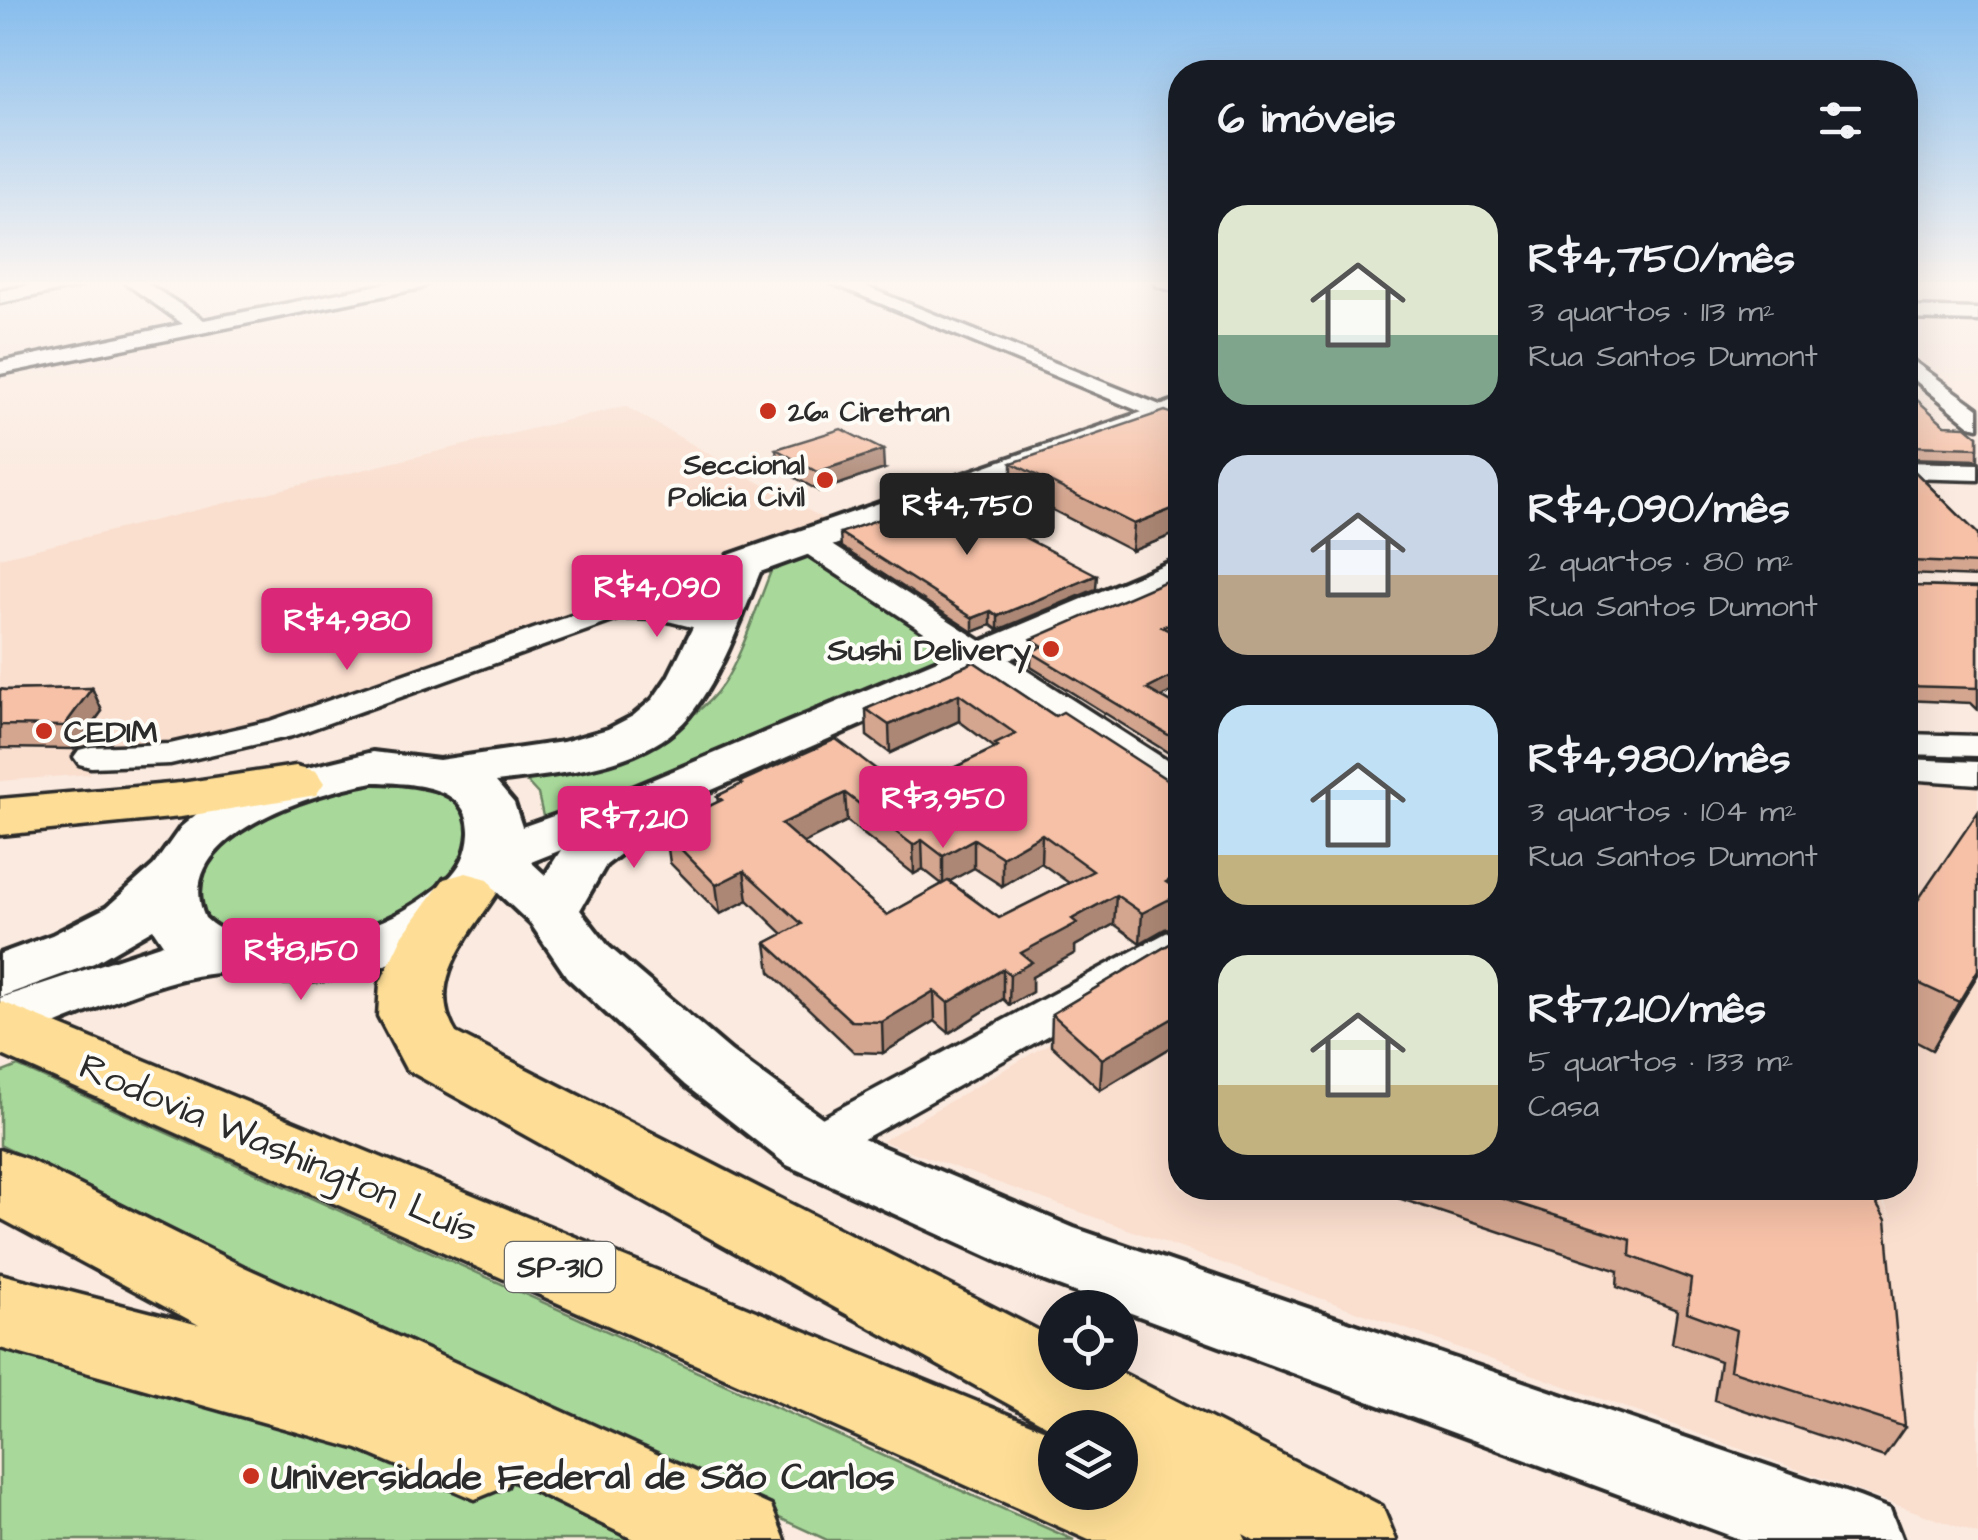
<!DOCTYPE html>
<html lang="pt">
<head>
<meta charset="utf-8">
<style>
	body { margin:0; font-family:"Architects Daughter",sans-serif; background:#20242c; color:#f1f3f6; height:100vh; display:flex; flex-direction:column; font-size:38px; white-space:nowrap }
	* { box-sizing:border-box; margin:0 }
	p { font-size:32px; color:#9ea1a6 }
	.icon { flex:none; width:55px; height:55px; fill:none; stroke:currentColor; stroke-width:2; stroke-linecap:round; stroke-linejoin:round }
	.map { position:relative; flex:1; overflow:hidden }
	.details { position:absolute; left:1168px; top:60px; width:750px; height:1140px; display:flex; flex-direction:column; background:#171b24; border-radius:40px; box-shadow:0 10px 40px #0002 }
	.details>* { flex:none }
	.controls { position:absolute; left:1038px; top:1290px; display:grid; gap:20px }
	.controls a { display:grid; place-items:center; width:100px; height:100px; border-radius:50%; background:#171b24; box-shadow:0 10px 40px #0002; font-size:50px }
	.price { position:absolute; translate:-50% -85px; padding:0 22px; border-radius:10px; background:#db2777; color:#fff; font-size:32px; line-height:65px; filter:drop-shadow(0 2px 5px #0008) }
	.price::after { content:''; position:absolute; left:50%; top:60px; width:30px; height:22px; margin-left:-15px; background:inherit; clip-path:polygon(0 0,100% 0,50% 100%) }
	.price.active { background:#222; color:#fff }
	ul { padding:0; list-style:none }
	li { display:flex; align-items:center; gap:30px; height:250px; padding:0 50px }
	li span { display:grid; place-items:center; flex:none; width:280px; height:200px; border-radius:30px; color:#555 }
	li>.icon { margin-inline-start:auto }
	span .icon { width:120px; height:120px; fill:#fffc; stroke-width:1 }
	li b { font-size:42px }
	h2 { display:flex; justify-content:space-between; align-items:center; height:120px; padding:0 50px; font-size:42px }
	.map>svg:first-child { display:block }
	.built { fill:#fadece }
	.green { fill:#a8d99a; stroke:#6a8262; stroke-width:2.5 }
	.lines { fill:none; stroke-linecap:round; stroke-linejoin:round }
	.street-casing { stroke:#2b2b2b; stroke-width:7 }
	.secondary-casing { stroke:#2b2b2b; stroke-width:8 }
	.highway-casing { stroke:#2b2b2b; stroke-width:7 }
	.street { fill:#fdfcf7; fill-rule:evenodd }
	.secondary { fill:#fdfcf7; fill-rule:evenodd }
	.highway { fill:#fede96; fill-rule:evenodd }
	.wall { fill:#d4a690; stroke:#2b2b2b; stroke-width:2.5; fill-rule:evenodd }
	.shaded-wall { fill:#ac8775; stroke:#2b2b2b; stroke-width:2.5 }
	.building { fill:#f6c1a7; stroke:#2b2b2b; stroke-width:2.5; fill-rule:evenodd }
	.poi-dot { fill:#c8321e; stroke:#fdfcf7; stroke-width:4 }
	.labels { text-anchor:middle; stroke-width:8; stroke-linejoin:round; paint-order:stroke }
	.far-poi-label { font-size:28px; font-weight:bold; fill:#2b2b2b; stroke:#fdfcf7; text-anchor:start }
	.shield { fill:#fdfcf7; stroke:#6a6a68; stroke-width:2.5 }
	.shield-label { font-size:30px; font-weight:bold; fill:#2b2b2b }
	.poi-label { font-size:32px; font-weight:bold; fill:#2b2b2b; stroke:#fdfcf7; text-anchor:end }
	.near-street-label { font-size:38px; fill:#2b2b2b; stroke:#fdfcf7 }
	.near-poi-label { font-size:38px; font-weight:bold; fill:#2b2b2b; stroke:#fdfcf7; text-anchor:start }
</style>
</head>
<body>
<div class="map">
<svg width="1978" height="1540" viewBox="0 0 1978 1540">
	<rect width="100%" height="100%" fill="#fbeadf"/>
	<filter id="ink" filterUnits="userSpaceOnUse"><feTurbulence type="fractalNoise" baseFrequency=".01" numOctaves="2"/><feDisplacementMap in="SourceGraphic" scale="20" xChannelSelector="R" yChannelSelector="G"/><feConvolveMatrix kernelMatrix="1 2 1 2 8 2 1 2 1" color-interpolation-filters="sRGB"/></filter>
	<g filter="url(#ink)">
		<!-- built -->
		<path class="built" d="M625,406L827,521L248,732L156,742L91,757L89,774L0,781V558Z
			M1905,782L1978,786V1534L882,1141L1180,967V1188H1874L1894,1223L1877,1188H1905Z"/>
		<!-- green -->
		<path class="green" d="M804,555L812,556L950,644V652L942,662L545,825L538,794L515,769C584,753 680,748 723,684C743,655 759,598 774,564Z
			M397,776L460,797L475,817L466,868L403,918L310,946L226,937L199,917V860L224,832L306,788Z
			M18,1066L944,1483L1074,1540H827L397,1341L0,1145V1073Z
			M0,1312L367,1410L677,1540H0Z"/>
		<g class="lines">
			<!-- street casing -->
			<g class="street-casing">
				<path id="street" d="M47,282H83L81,286L0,303V291Z
					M124,282H145L204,320L394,282H430L421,288L0,374V362L183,324Z
					M829,282H854L1180,413V428Z
					M1155,282H1180V293L1157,286Z
					M1905,307L1978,309V321L1905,319Z
					M1905,355L1978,408V427L1970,425L1905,372Z
					M1905,462L1978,464V480L1905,478Z
					M806,533L816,535L1180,769V796L1167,793L796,547L792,541Z
					M743,556L753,558L757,564L753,570L664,602L727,618L731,624L727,630L716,633L660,619L621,618L292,736L170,764L91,767L79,764L74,757L79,750L91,747L170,744L270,721Z
					M1905,734L1978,736V756L1905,754Z
					M1905,759L1978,762V784L1905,779Z
					M1180,929V961L828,1159L811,1165L794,1159L787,1146L794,1133L1166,933Z"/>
			</g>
			<!-- secondary casing -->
			<g class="secondary-casing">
				<path id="secondary" d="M1180,399V420L760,572C740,621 723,674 689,716C647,768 557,774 496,782L514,803L522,827L630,789L1180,558V585L657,814L660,819L652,830L606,865L580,910L609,947L731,1051L835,1127L1074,1228L1859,1497L1890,1509L1902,1540H1742L1026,1274L787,1165L685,1085L567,977L531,924L497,892C450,953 352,984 277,982C258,981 236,972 217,973C150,979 67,1024 0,1045V998L163,944L153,929L94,963L0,997V954L52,935L107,907L154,865L181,827L205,807L266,778L373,752L439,760L563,742L608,729L633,716L653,699L668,677L729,555ZM373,782C408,783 471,784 469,833C468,852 461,867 447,880C397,924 328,948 262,939C240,937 222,934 205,918C168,835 317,792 373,782ZM561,850L545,875L531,862Z"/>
			</g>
			<!-- highway casing -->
			<g class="highway-casing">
				<path id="highway" d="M296,766L316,771L324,783L316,795L181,817L0,835V799L181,783Z
					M466,873L488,879L497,893C470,935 424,982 456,1033L1055,1339V1372H1120L1382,1506L1396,1540H1254L1243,1534L1246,1540H1089L0,1054V1001L1055,1434V1492H1120V1428L1055,1430L406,1069L378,1016L380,983L403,935L444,879Z
					M0,1150L27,1159L244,1267L771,1506L785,1540H635L510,1479L507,1486L475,1499L358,1449L0,1348V1274L199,1325L0,1218Z"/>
			</g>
			<!-- street -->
			<use href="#street" class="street"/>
			<!-- secondary -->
			<use href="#secondary" class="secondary"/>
			<!-- highway -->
			<use href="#highway" class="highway"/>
		</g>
		<!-- wall -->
		<path class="wall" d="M1905,399L1945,425L1978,436V460L1905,458Z
			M1180,417V532L1132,551L1012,489V463Z
			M776,449L884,469L819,491L778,468Z
			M1905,462L1978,534V577L1908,574L1911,586L1978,588V710L1971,703L1905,700Z
			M840,533L1096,589L998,630L991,625L973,632L841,547Z
			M1178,635L1180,637V687L1161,697L1180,708V760L1031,667L1032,639Z
			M974,662L1055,716L1180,788V926L1165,929L1140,943L1114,924L1075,946V953L1032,977V992L1009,1005L1003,999L949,1033L935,1021L883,1053L854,1052L770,972L766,943L783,934L748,900L720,914L670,863L666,834L696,820L695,813L718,802L717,796L740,785V782L905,791L995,748L959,721L890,753L867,736L866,709ZM847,821L914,874L923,869L942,884L887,915L803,843ZM1041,863L1069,883L999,918L949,881L974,868L1002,886Z
			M92,688L102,711L74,749L0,748V689L5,690Z
			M1905,919L1978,974L1932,1050L1905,1036Z
			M1180,938V1042L1100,1090L1051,1045L1052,1014Z
			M1368,1188H1867L1905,1427L1884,1457L1714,1400L1720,1361L1672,1343L1677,1310L1617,1287L1618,1271Z"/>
		<!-- shaded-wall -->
		<path class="shaded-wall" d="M883,450L884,469L819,491L817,472Z
			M1180,506V532L1132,551L1134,524Z
			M1097,575L1096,589L998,630V616Z
			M991,611V625L973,632V618Z
			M1180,620V635L1161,643L1162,627Z
			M1180,672V687L1146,705L1147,689Z
			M92,688L102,711L74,749L64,726Z
			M959,694V721L890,753L889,725Z
			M845,793L847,821L784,853L781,824Z
			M1042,834L1041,863L1002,886V857Z
			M974,839V868L943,885V856Z
			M922,840L923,869L914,874L913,845Z
			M744,871L748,900L720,914L716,885Z
			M1180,874V926L1165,929L1140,943L1142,913L1166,882Z
			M1116,895L1114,924L1075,946V953L1032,977V992L1009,1005L1010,975L1021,953L1072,919Z
			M1003,969V999L949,1033L948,1003Z
			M1978,970V974L1932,1050L1959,1002Z
			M934,991L935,1021L883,1053L882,1022Z
			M1180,1014V1042L1100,1090L1102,1059Z"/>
		<!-- building -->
		<path class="building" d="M1905,399H1916L1945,425L1966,426L1978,436V448L1910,446L1905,451Z
			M1165,411L1180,417V506L1134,524L1012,463Z
			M841,429L883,450L817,472L776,449Z
			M1905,462L1978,534V564L1911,561L1907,565L1911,586L1978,588V688L1905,686Z
			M950,499L1097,575L998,616L991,611L973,618L840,533L930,501L935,504Z
			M1180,575V620L1162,627L1180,637V672L1147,689L1180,708V742L1031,652L1043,646L1032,639Z
			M974,662L1055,716L1063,712L1180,788V874L1166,882L1180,891V898L1168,900L1142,913L1116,895L1072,919L1077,923L1021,953L1032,962L1010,975L1003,969L948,1003L934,991L882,1022L851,1021L766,943L802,924L744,871L716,885L666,834L701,818L695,813L722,800L717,796L742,784L740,782L836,739L905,791L998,747L995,744L1016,734L959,694L889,725L866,709ZM845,793L913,845L922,840L943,856L974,839L1002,857L1042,834L1093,871L999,918L948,881L887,915L781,824Z
			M92,688L64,726L0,725V689L5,690Z
			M1978,812V970L1959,1002L1905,977V919Z
			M1180,938V1014L1102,1059L1052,1014Z
			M1470,1188H1867L1886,1220L1905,1427L1730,1370L1736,1330L1687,1312L1691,1279L1630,1256L1631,1240Z"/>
	</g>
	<!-- sky -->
	<linearGradient id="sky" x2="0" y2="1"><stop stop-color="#87bded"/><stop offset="0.57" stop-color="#fdf6f1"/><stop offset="1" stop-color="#fdf6f1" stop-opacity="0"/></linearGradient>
	<rect width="1978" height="497" fill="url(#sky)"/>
	<!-- markers -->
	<g class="poi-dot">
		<circle cx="768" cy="411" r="10"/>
		<circle cx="825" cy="480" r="10"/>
		<circle cx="1051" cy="649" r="10"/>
		<circle cx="44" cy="731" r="10"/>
		<circle cx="251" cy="1476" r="10"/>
	</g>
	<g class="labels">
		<!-- far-poi labels -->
		<g class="far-poi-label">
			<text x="788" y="421">26ª Ciretran</text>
			<text x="805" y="474" text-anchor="end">Seccional<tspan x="805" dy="32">Polícia Civil</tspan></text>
		</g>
		<!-- shield labels -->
		<rect class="shield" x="505" y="1242" width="110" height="50" rx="8"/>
		<g class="shield-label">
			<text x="560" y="1277">SP-310</text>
		</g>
		<!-- poi labels -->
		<g class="poi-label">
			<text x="1031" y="660">Sushi Delivery</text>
			<text x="64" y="742" text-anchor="start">CEDIM</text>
		</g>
		<!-- near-street labels -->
		<g class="near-street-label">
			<text transform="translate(279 1147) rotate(23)" y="13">Rodovia Washington Luís</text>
		</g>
		<!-- near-poi labels -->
		<g class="near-poi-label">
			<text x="271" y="1489">Universidade Federal de São Carlos</text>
		</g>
	</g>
</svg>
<div class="controls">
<a><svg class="icon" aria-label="locate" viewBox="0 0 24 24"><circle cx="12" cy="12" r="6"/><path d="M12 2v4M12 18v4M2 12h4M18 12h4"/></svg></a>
<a><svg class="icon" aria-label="layers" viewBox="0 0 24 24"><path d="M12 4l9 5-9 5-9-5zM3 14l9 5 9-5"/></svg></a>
</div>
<b class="price active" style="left:967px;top:558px">R$4,750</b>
<b class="price" style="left:657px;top:640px">R$4,090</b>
<b class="price" style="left:347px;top:673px">R$4,980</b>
<b class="price" style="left:943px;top:851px">R$3,950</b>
<b class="price" style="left:634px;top:871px">R$7,210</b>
<b class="price" style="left:301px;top:1003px">R$8,150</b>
<section class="details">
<h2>6 imóveis<svg class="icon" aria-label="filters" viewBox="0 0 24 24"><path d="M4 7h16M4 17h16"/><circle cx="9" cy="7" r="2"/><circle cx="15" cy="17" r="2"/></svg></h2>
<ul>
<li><span style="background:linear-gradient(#dfe7d0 65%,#7fa58c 0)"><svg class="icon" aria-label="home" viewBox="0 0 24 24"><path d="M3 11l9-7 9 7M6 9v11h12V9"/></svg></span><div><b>R$4,750/mês</b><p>3 quartos · 113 m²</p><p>Rua Santos Dumont</p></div></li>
<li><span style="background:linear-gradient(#c9d6e8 60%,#b9a48a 0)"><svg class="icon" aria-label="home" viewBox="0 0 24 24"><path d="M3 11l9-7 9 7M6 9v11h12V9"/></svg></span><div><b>R$4,090/mês</b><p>2 quartos · 80 m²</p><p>Rua Santos Dumont</p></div></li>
<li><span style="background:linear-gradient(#bfe0f5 75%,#c2b280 0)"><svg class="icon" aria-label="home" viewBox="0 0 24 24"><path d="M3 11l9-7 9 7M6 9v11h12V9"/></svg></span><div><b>R$4,980/mês</b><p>3 quartos · 104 m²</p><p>Rua Santos Dumont</p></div></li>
<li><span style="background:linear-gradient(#dfe7d0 65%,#c2b280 0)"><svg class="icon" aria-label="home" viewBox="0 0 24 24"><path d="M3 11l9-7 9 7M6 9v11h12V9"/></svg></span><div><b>R$7,210/mês</b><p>5 quartos · 133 m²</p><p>Casa</p></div></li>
</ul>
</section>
</div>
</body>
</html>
